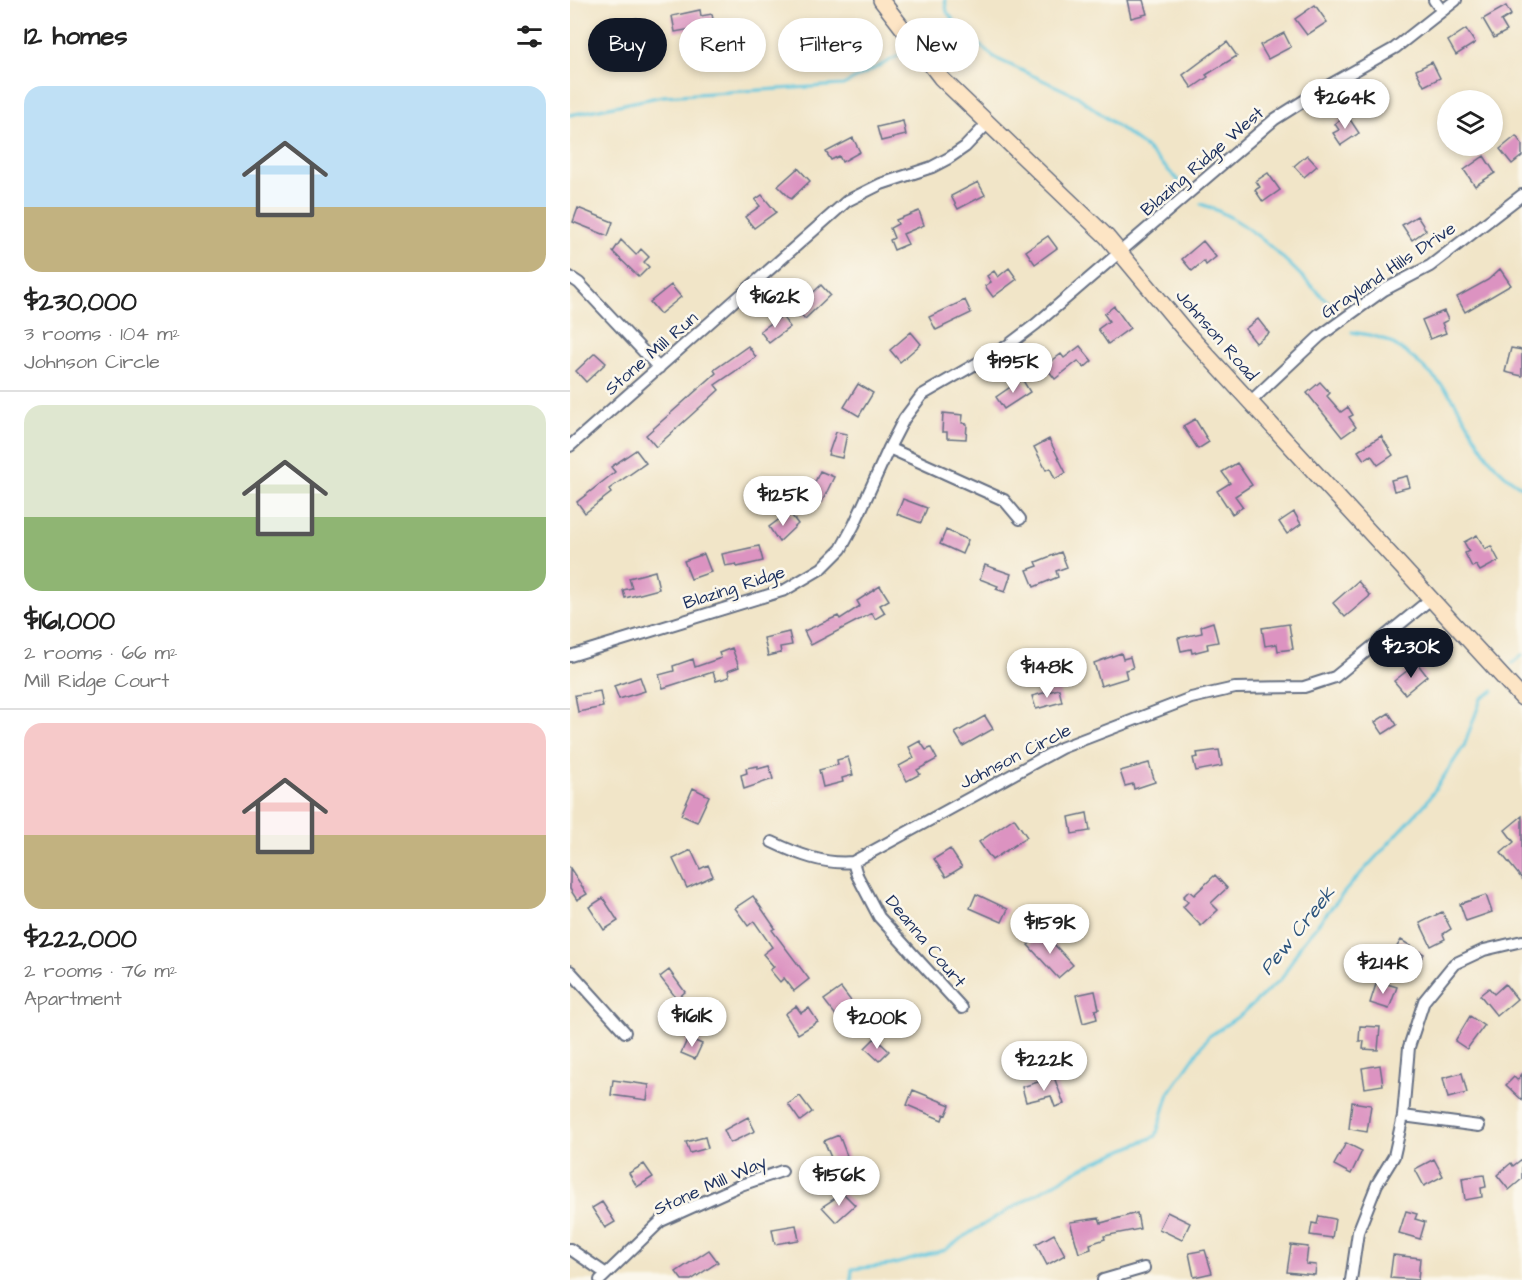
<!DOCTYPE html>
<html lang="en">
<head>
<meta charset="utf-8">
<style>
	body { margin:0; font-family:"Architects Daughter",sans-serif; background:#f6f6f6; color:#222; height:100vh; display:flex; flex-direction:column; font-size:22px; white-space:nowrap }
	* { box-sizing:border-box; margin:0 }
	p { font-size:20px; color:#767676 }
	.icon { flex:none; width:33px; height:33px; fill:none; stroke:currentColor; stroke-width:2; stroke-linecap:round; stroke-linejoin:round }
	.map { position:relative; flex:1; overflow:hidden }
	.side { display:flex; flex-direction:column; background:#fff; width:570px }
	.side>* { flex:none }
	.top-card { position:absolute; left:18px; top:18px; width:570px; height:54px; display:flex; gap:12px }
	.fabs { position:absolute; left:867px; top:90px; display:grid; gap:12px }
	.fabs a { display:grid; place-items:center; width:66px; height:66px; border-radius:50%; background:#fff; box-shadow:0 3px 9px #0003; font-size:30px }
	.price { position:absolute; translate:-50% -51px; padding:0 14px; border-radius:21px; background:#fff; color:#222; font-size:20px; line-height:39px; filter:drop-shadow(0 2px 3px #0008) }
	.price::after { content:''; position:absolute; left:50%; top:36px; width:18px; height:14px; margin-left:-9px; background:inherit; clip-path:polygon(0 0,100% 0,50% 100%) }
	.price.selected { background:#111827; color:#fff }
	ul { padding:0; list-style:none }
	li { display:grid; align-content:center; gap:12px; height:318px; padding:0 24px }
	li+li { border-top:2px solid #e0e0e0 }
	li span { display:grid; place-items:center; height:186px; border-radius:18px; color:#555 }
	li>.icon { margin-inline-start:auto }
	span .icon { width:108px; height:108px; fill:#fffc; stroke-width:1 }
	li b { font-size:26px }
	h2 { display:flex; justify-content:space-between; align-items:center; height:72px; padding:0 24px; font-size:26px }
	.chip { padding:0 21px; border-radius:27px; background:#fff; box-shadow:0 3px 9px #0003; font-size:21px; line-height:54px }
	.chip.selected { background:#111827; color:#fff }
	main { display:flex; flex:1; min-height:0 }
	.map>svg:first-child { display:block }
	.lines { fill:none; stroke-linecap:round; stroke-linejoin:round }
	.stream { stroke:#62c7df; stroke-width:3 }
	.building { fill:#dc93c1 }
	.street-casing { stroke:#666f83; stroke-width:14 }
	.secondary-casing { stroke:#666f83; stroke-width:18 }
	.street { stroke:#fff; stroke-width:10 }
	.secondary { stroke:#fde5c5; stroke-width:15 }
	.labels { text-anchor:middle; stroke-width:5; stroke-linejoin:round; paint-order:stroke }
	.street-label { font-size:18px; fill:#1b2f5e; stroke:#fbf7ec }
	.water-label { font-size:20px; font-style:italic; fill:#2d557e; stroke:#fbf7ec }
</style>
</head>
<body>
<main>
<section class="side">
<h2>12 homes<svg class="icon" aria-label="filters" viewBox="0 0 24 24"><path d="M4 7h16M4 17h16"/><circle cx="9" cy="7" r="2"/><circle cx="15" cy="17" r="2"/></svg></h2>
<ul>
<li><span style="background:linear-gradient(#bfe0f5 65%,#c2b280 0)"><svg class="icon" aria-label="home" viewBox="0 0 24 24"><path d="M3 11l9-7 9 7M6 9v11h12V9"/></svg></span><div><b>$230,000</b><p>3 rooms · 104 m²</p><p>Johnson Circle</p></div></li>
<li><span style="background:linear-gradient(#dfe7d0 60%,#8fb573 0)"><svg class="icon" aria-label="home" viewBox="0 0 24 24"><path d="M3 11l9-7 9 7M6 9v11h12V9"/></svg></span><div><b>$161,000</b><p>2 rooms · 66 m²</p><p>Mill Ridge Court</p></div></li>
<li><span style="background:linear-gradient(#f6c9c9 60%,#c2b280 0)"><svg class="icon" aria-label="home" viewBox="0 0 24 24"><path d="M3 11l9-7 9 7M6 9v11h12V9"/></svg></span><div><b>$222,000</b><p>2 rooms · 76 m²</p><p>Apartment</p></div></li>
</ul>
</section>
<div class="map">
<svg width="952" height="1280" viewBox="0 0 952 1280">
	<rect width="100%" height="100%" fill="#fbf7ec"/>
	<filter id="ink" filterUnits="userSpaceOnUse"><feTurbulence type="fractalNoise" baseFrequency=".0167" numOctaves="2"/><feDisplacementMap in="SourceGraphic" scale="12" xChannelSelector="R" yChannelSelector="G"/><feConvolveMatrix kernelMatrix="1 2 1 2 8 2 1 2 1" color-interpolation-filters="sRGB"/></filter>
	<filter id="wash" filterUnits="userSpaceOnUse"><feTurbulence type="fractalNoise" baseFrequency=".008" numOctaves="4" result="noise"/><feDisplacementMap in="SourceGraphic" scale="24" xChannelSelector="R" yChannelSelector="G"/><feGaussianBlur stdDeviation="1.35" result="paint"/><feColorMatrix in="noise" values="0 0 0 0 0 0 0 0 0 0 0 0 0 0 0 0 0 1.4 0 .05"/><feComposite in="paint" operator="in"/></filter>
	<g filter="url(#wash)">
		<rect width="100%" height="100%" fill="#f1e5c8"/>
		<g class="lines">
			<!-- stream -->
			<path class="stream" d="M375,0L377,12L389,27L425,58L507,96L575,147L610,182
				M355,39L361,36L375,44L401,37
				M0,115L93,96L273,85L336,52
				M631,204C683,221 720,266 759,303L764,316
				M782,332C792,334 804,335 813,339C834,347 873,383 885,402C908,437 913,463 952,487
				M942,663L952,655
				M281,1280L282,1269L321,1265L375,1250L404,1230L513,1167L586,1136L599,1093L638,1037L672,1014L712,978L732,943L782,883L856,803L894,746L911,699L923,691"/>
		</g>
		<g id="blocks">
			<!-- building -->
			<path class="building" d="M557,0H573L577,14L561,18Z
				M745,5L757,22L737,35L725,19Z
				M936,6L941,15L931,21L937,31L924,38L913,19Z
				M130,10L131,16L142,14L144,25L105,32L102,16Z
				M67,18L71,35L34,43L32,31L42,28L41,25Z
				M896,29L905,43L886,55L878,41Z
				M714,33L721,47L698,59L690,45Z
				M657,42L667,56L636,75L638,77L622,88L613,75Z
				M862,62L870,78L854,86L846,70Z
				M777,115L789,133L771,145L763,133L769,130L765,124Z
				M333,121L336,135L311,141L307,127Z
				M946,136L952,144V156L942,164L930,149Z
				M283,138L290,152L272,162L269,156L261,160L256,152Z
				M737,155L747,166L734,177L724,166Z
				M914,156L925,173L905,186L894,170Z
				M228,168L240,181L221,199L208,186Z
				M698,173L710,190L693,202L685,190L690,187L686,181Z
				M408,182L415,195L388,209L381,196Z
				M192,195L206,212L184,228L175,217L190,206L185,200Z
				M8,208L43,222L38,236L3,222Z
				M349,211L354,225L333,234L338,244L324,250L320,240L324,238L320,228L328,224L326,220Z
				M847,216L856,230L842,240L832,225Z
				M478,236L487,248L465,264L456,251Z
				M51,240L66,255L71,249L79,257L74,262L79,267L69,277L43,252Z
				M633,241L646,257L636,265L634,261L622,271L612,259Z
				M439,268L447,279L423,297L415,286L421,282L417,276L424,271L428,277Z
				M930,269L941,285L895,312L887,297L918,280Z
				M101,285L111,297L90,314L80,302Z
				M251,285L260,295L235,319L226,309Z
				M395,300L401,313L366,330L359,317Z
				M544,306L560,328L538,344L528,329L539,321L534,314Z
				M874,311L878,320L872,323L876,333L860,339L852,320Z
				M212,316L220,327L199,343L190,331Z
				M688,319L699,333L686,343L675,329Z
				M341,332L351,344L330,362L320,350Z
				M178,346L186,357L145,385L149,390L86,447L76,435L146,373L144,370Z
				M510,346L522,361L514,368L508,361L485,379L475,366L491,354L494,358Z
				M941,348L952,350V376L935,372Z
				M25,353L36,363L16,382L6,371Z
				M452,379L460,392L434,409L426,397Z
				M750,382L760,393L757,396L771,412L778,407L783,415L779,417L786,427L772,437L737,393Z
				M288,384L303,393L289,416L274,407Z
				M373,413L393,415L392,423L397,424L396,439L377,438V432H372Z
				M625,419L639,442L628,449L613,426Z
				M266,432L277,434L272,458L258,455Z
				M811,436L823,455L808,465L801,455L794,460L788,451Z
				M479,439L496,473L485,479L480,468L476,470L464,447Z
				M66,450L76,463L39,489L41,493L15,513L7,502L45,472L41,467Z
				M667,463L682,485L665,496L673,507L662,514L647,491L660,483L652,472Z
				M250,471L264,477L252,502L239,496L240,492L234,489L239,479L245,482Z
				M837,476L840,487L824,491L821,480Z
				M333,499L357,508L351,523L327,514Z
				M219,512L228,524L209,542L199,527Z
				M724,512L731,524L717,534L709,522Z
				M376,530L398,540L392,554L370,544Z
				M907,535L915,549L921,546L929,561L910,571L906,565L902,567L895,553L899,551L894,542Z
				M189,546L193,561L167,567L166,564L155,566L152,554Z
				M491,552L497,567L486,571L488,577L464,587L457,570L468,566L466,562Z
				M134,554L141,572L121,579L114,561Z
				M415,565L441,574L435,592L426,589L428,586L410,579Z
				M85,571L89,589L55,598L53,590L62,588L59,578Z
				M788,581L800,596L775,617L763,603Z
				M310,586L319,600L310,605L315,613L305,619L302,613L241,645L234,631L268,616L270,619L290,606L287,601Z
				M643,622L648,642L637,644L638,649L622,653L621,649L611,651L608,638L632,633L631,626Z
				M719,624L723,649L708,651L707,644L695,646L692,628Z
				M219,632L222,645L210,647L211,653L198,656L194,638Z
				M162,648L169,667L158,671L159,677L146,681L143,672L93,688L89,675L104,671L103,666L123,659L125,667L151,658L149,653Z
				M551,653L553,659L560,657L563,668L555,670L557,678L531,686L524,663Z
				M847,663L857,676L835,694L824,681Z
				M70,677L75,691L49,699L44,686Z
				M489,689L492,702L466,709L462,696Z
				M30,691L33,707L8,712L5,695Z
				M819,713L827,725L813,734L805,722Z
				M415,716L423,729L393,746L385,733Z
				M350,741L356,750L361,748L367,759L347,770L350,774L337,781L329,766L344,758L339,747Z
				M649,750L652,766L626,771L623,758L628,757L627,753Z
				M278,757L283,775L272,778L273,782L253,787L249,770L268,765L267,760Z
				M579,763L585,782L564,789L563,784L555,786L550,771Z
				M188,766V769L199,766L203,779L174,789L171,775L177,773L176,768Z
				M123,788L139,796L127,822L111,815Z
				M517,813L520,831L502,834L499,817Z
				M952,816V879L931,853L944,842L935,830Z
				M444,818L457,837L422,860L409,842Z
				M380,849L392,867L376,877L364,859Z
				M121,850L130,869L138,865L143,876L117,888L103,859Z
				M0,868L17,894L7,900L0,889Z
				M645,875L657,888L641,903L648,910L631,926L613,907L618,902L613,897L619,891L624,895Z
				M406,894L438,909L432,922L400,908Z
				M916,895L922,912L896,921L890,904Z
				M183,896L205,928L202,930L239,979L224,991L214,978L210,982L200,970L204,967L193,954L202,947L184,921L178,926L165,908Z
				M33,898L48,921L34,930L19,907Z
				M872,912L881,929L873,934L875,939L861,946L850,923Z
				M473,932L503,965L488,978L458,945Z
				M831,940L854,954L841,975L818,961Z
				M99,970L115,992L107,999L90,977Z
				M807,981L827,987L819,1009L800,1003Z
				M935,984L947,999L927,1016L910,995L919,988L924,994Z
				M271,988L291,1014L274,1026L254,1000Z
				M525,991L529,1009L525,1010L527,1019L513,1023L506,995Z
				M226,1006L231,1013L239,1008L248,1022L228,1034L215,1014Z
				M900,1016L914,1026L897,1049L885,1041Z
				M790,1026L810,1027L808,1050L793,1049L794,1041H789Z
				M118,1038L132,1044L125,1059L111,1053Z
				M305,1038L319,1051L309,1061L295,1048Z
				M810,1065L813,1085L795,1088L792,1068Z
				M892,1073L897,1093L878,1098L873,1078Z
				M952,1074V1100L936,1085L944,1077L947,1080Z
				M484,1077L494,1104L485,1107L481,1096L456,1102L452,1087Z
				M43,1080L79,1085L77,1100L41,1095Z
				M343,1090L380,1105L376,1115L374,1114L372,1120L337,1105Z
				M230,1096L242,1112L230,1121L218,1104Z
				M782,1102L801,1105L797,1132L779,1129Z
				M178,1117L185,1131L160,1143L154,1130Z
				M269,1135L279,1161L265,1167L254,1141Z
				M135,1137L138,1148L120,1153L116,1142Z
				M776,1143L792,1151L781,1174L764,1165Z
				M864,1159L873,1176L854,1186L845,1169Z
				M952,1159V1179L939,1190L927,1175L941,1163L943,1166Z
				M74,1164L83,1177L67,1187L59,1173Z
				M914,1175L916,1187L911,1188L912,1197L895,1200L892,1178Z
				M273,1193L285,1205L266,1222L252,1207Z
				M32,1202L45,1222L35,1228L22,1208Z
				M836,1211L847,1214L845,1219L855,1222L850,1239L829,1233Z
				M597,1212L620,1223L612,1240L589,1229Z
				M567,1213L570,1229L534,1236L535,1239L520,1244L521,1249L509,1253L500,1222L529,1218L531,1223Z
				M749,1216L765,1219L762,1238L740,1235L742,1223L747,1224Z
				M226,1225L229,1240L205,1244L202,1229Z
				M484,1234L495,1255L477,1265L466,1244Z
				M721,1245L738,1247L736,1264L746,1265L745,1275L717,1272Z
				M139,1250L148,1262L121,1280H112L106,1272Z
				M635,1250L642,1273L624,1277L619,1253Z
				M823,1255L850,1258L848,1280L820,1278Z"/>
		</g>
	</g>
	<g filter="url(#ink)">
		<use href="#blocks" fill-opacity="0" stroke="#666f83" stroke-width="1.5"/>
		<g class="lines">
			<!-- street casing -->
			<g class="street-casing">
				<path id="street" d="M864,0L872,11
					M0,277L9,283L89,368
					M680,402L750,336L814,290L860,266L952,195
					M0,446L277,201L311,184L362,167L379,158L395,147L417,124
					M319,448L434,500L450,519
					M0,656L215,590L252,568L271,549L284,525L319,448L334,419L352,395L437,346L466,324L705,119L754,88L825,48L886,0
					M202,842C227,854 255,865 283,862L491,748L621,698L665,688L734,687L765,677L862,598
					M283,862L287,875L309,917L392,1008
					M0,971L55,1032
					M833,1116L909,1126
					M0,1249L35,1273
					M30,1280L91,1221L171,1185L212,1171
					M533,1280L574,1268
					M781,1280L788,1232L807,1184L824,1156L833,1116L839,1047L854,1001L884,964L914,950L952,941"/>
			</g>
			<!-- secondary casing -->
			<g class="secondary-casing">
				<path id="secondary" d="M311,0L371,78L537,237L616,332L952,698"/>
			</g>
			<!-- street -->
			<use href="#street" class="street"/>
			<!-- secondary -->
			<use href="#secondary" class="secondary"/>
		</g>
	</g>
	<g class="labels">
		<!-- street labels -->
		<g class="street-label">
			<text transform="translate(632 161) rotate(-41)" y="6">Blazing Ridge West</text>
			<text transform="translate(818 270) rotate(-34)" y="6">Grayland Hills Drive</text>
			<text transform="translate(647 335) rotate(49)" y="6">Johnson Road</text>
			<text transform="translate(81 353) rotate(-41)" y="6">Stone Mill Run</text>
			<text transform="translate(164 587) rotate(-18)" y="6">Blazing Ridge</text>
			<text transform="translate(445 756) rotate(-27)" y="6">Johnson Circle</text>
			<text transform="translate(356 941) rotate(50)" y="6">Deanna Court</text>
			<text transform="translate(140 1185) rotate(-24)" y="6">Stone Mill Way</text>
		</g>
		<!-- water labels -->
		<g class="water-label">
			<text transform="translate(727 930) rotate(-51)" y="7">Pew Creek</text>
		</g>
	</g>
</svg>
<div class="fabs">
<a><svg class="icon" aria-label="layers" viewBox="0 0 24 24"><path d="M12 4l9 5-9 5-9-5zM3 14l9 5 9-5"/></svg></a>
</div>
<b class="price" style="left:775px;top:130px">$264K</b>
<b class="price" style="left:205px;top:329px">$162K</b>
<b class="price" style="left:443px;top:394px">$195K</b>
<b class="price" style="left:213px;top:527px">$125K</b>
<b class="price selected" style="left:841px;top:679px">$230K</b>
<b class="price" style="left:477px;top:699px">$148K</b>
<b class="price" style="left:480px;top:955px">$159K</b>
<b class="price" style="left:813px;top:995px">$214K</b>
<b class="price" style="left:122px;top:1048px">$161K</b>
<b class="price" style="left:307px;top:1050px">$200K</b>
<b class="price" style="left:474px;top:1092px">$222K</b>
<b class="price" style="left:269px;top:1207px">$156K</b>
<div class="top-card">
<a class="chip selected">Buy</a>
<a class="chip">Rent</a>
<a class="chip">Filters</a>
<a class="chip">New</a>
</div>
</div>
</main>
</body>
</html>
